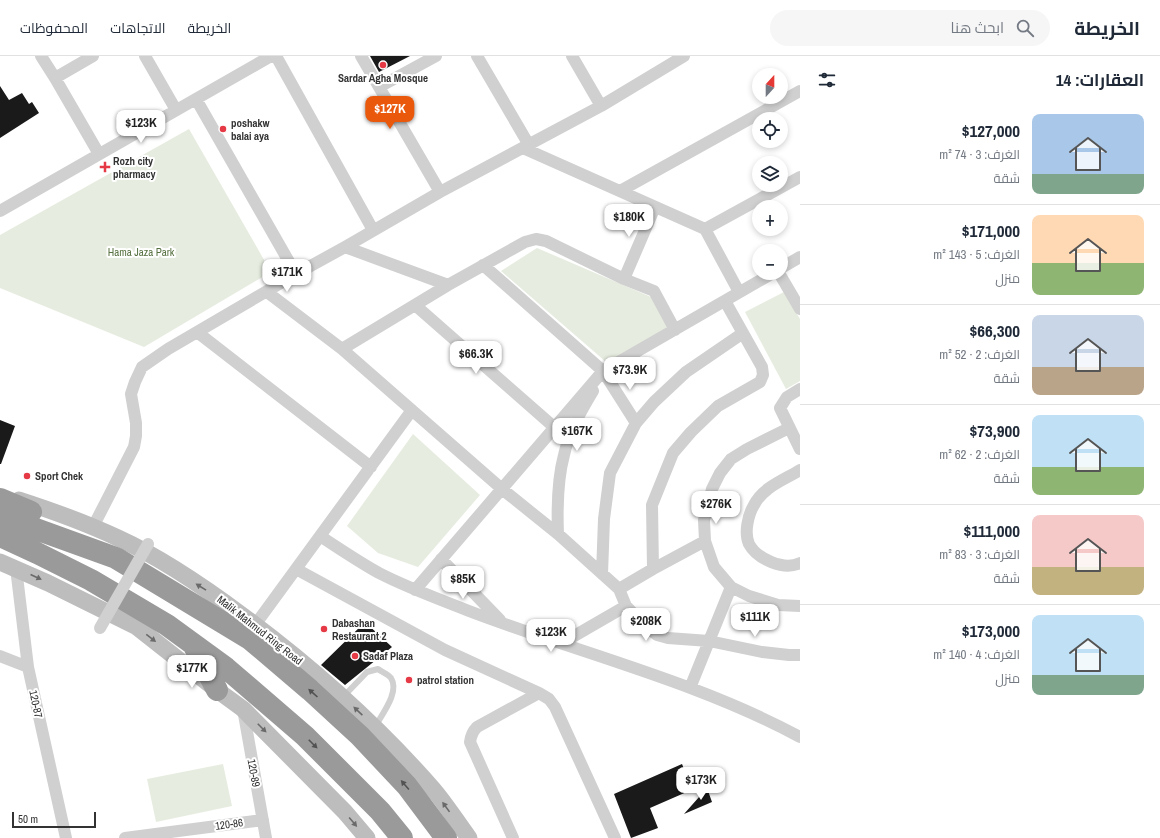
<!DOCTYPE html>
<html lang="ar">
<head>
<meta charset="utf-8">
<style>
	body { margin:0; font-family:"Archivo Narrow",Cairo,sans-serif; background:#f6f6f7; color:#1f2937; direction:rtl; height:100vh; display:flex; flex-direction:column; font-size:15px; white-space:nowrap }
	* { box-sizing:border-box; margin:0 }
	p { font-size:13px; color:#747a83 }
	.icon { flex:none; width:22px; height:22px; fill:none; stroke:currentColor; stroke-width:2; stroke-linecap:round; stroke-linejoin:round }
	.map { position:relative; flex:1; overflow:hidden; direction:ltr }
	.details { display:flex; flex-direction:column; background:#fff; width:360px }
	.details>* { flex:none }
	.needle { width:26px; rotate:21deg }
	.controls { position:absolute; left:752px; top:12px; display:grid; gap:8px }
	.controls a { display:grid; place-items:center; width:36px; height:36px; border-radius:50%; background:#fff; box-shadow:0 2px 6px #0003; font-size:20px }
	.scale { position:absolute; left:12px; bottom:10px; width:84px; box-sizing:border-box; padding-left:4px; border:2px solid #333; border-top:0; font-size:11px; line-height:14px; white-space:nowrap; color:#333; -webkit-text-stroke:3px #fff; paint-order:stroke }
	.price { position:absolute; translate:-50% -34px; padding:0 9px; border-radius:8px; background:#fff; color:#222; font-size:13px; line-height:26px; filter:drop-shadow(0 1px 2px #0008) }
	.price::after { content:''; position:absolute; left:50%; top:24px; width:12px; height:9px; margin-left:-6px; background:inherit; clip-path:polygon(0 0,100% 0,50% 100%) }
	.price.on { background:#ea580c; color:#fff }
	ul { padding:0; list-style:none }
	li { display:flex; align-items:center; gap:12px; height:100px; padding:0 16px }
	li+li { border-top:1px solid #e0e1e3 }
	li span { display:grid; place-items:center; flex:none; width:112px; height:80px; border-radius:8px; color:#555 }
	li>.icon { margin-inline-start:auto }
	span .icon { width:48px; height:48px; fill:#fffc; stroke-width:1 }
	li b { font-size:17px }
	h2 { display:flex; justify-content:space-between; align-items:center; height:48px; padding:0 16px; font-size:17px }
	header { display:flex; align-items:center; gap:24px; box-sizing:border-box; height:56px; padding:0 20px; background:#fff; border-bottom:1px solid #e0e1e3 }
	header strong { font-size:19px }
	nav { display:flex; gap:22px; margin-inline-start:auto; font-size:14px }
	.search { width:280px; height:36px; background:#f6f6f7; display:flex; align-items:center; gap:10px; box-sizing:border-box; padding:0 14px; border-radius:22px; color:#747a83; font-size:15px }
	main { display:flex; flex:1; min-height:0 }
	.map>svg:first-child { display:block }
	.green { fill:#e6ecdf }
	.building { fill:#1a1a1a }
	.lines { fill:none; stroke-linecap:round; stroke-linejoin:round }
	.lane { stroke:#d0d0d0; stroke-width:6 }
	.street { stroke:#d0d0d0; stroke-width:12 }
	.secondary { stroke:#bdbdbd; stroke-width:17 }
	.highway { stroke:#9a9a9a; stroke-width:22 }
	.street-bridge { stroke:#d0d0d0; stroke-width:12 }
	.oneway { fill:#6a6a6a }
	.oneway2 { fill:#525252 }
	.poi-dot { fill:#e63946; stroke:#fff; stroke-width:1.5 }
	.labels { text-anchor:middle; stroke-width:4; stroke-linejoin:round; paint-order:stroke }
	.poi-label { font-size:11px; font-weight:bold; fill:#333; stroke:#fff; text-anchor:start }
	.park-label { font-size:11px; fill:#56703f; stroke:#fff }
	.street-label { font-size:11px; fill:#333; stroke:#fff }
</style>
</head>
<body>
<header>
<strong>الخريطة</strong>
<div class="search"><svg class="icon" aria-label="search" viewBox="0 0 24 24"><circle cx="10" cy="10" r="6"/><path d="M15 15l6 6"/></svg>ابحث هنا</div>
<nav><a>الخريطة</a><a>الاتجاهات</a><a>المحفوظات</a></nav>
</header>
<main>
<section class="details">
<h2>العقارات: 14<svg class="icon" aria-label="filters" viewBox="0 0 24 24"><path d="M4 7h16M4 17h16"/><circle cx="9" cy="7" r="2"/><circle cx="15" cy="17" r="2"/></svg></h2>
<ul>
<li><span style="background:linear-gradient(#a9c7e8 75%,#7fa58c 0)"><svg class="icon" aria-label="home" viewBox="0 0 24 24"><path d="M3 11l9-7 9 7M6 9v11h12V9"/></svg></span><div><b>$127,000</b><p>الغرف: 3 · 74 m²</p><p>شقة</p></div></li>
<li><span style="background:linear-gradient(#ffd9b3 60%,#8fb573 0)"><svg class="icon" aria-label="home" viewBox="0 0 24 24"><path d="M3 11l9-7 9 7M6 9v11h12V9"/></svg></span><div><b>$171,000</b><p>الغرف: 5 · 143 m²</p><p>منزل</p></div></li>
<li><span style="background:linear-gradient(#c9d6e8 65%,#b9a48a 0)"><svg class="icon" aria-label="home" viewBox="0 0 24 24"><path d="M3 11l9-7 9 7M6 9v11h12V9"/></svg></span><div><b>$66,300</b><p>الغرف: 2 · 52 m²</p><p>شقة</p></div></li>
<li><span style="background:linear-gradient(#bfe0f5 65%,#8fb573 0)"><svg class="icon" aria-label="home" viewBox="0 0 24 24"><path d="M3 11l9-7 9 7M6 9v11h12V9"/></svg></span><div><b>$73,900</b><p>الغرف: 2 · 62 m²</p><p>شقة</p></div></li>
<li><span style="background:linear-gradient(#f6c9c9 65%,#c2b280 0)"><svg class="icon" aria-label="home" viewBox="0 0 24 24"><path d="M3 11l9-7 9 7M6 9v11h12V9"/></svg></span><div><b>$111,000</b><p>الغرف: 3 · 83 m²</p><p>شقة</p></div></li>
<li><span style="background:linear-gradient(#bfe0f5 75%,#7fa58c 0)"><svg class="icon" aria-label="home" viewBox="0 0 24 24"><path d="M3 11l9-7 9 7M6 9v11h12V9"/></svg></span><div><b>$173,000</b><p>الغرف: 4 · 140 m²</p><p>منزل</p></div></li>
</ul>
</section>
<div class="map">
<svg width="800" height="782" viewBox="0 0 800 782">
	<rect width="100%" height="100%" fill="#fff"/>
	<!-- green -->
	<path class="green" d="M189,73L271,216L144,291L0,232V179Z
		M537,192L651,241L672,278L613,312L501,215Z
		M784,236L800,263V325L786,333L745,256Z
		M413,378L480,439L418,511L378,497L347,470Z
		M223,708L232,750L156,766L147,723Z"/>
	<!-- building -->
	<path class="building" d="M370,0H410L379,16Z
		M0,30L9,44L22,37L29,48L32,46L39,57L0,82Z
		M0,364L15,370L1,408H0Z
		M365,566L392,591L345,629L321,609Z
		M682,708L684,713L693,714L699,717L705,728L650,752L658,772L631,782L614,738Z
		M707,732L712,746L684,758Z"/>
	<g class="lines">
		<!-- lane -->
		<path class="lane" d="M343,641L367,616L378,613C382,616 388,618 391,622C400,636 382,658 375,671"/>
		<!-- street -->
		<path class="street" d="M41,0L55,22L99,98
			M145,0L176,54
			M276,0L373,174
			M361,0L440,136
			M477,0L529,89
			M572,0L601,50
			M55,22L93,0
			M379,31L436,0
			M196,43L296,218
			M523,92L705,173L739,236
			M620,135L800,35
			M0,155L271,0
			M705,173L800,121
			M345,191L448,229
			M483,209L603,315L636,367
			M781,212L800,201
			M779,217L800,253
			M624,223L655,151
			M267,236L342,293L502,433L558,478L619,533L626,550L644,569L657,579L668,582L709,585L762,596L789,599H800
			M415,249L554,371
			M197,276L371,411
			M342,293L448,229L525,186L536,183L546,185L624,223L654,235L675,274
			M800,333L787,341L780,352L800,393
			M789,372L747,393L731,403L720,417L712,433L704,464L705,485L714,511L731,531L749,540L778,549L800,550
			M800,414C784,424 763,431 754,449C748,459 744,477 749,488C757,503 784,515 800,507
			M93,471L134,391L136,380V367L131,338L135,326L142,311L168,293L296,218L345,191L440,136L601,50L684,0
			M558,478C557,452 557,425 564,399C569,376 581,355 593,335
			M320,480C340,493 359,506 379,517C408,532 439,543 469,555C579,597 696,625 800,681
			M441,503L500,564
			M16,512L28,611L66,782
			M296,513L445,594L539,637L549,643L555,651L615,782
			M653,513L652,449L673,397L691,376L718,350L760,326L763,319L762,311L725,245
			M602,518L604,463L610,417L636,367L654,346L686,316L743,277
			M619,533L653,513L705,485
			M415,534L603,315L773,217
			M255,569L412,354
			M562,587L626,550
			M0,600L28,611
			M690,632L731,531
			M243,653L266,782
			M125,782L263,764
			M513,782L470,686C471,679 473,675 477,671L539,637"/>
		<!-- secondary -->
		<path class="secondary" d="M19,444C53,455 86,467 118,482C162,502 204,531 243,560C313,612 376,668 433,733C446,748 457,766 469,782
			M0,506L48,527L137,571L217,634L243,653L345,756L367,782"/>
		<!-- highway -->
		<path class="highway" d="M0,443L31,456
			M0,460L116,502L250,583L310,634L360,680L407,730L446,782
			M0,480L37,497L91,524L167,569L226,612L305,680L380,755L402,782
			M195,592L217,634"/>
		<!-- street-bridge -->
		<path class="street-bridge" d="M100,572L148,488"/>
	</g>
	<!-- one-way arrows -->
	<defs><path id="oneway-solid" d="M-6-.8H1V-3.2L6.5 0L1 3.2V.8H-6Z"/></defs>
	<g class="oneway">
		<use href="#oneway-solid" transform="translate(36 521) rotate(25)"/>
		<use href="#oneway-solid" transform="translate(201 531) rotate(-148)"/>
		<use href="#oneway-solid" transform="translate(151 582) rotate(38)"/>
		<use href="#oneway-solid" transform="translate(358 655) rotate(-137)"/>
		<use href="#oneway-solid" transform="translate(262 672) rotate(45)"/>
		<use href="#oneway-solid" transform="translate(446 751) rotate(-126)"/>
		<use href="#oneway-solid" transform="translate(353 766) rotate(50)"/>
	</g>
	<g class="oneway2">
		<use href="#oneway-solid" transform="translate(313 637) rotate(-138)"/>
		<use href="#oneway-solid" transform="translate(313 688) rotate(45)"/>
		<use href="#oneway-solid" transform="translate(405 729) rotate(-131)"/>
	</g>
	<!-- markers -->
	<g class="poi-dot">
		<circle cx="383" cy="9" r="4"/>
		<circle cx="223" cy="73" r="4"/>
		<path d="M103 105h4v4h4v4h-4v4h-4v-4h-4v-4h4z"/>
		<circle cx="27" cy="420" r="4"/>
		<circle cx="324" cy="573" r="4"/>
		<circle cx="355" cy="600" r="4"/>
		<circle cx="409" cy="624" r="4"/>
	</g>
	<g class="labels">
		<!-- poi labels -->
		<g class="poi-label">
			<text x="383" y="26" text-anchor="middle">Sardar Agha Mosque</text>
			<text x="231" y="71">poshakw<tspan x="231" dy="13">balai aya</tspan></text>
			<text x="113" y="109">Rozh city<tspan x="113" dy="13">pharmacy</tspan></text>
			<text x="35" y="424">Sport Chek</text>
			<text x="332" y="571">Dabashan<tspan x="332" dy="13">Restaurant 2</tspan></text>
			<text x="363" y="604">Sadaf Plaza</text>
			<text x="417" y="628">patrol station</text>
		</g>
		<!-- park labels -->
		<g class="park-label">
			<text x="141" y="200">Hama Jaza Park</text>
		</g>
		<!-- street labels -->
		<g class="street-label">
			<text transform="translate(260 574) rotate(38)" y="4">Malik Mahmud Ring Road</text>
			<text transform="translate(36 648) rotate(78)" y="4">120-87</text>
			<text transform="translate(254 717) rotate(80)" y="4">120-89</text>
			<text transform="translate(229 768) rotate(-8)" y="4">120-86</text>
		</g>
	</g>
</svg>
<div class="controls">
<a><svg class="needle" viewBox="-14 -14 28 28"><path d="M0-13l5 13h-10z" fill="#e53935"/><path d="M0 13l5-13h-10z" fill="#747a83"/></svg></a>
<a><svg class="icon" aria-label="locate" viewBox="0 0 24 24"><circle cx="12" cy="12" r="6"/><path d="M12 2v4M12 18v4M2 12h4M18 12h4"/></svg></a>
<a><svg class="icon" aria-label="layers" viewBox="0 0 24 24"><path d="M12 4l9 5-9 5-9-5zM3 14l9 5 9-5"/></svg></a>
<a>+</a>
<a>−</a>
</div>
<div class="scale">50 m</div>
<b class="price on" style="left:390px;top:74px">$127K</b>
<b class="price" style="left:141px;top:88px">$123K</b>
<b class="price" style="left:629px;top:182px">$180K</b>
<b class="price" style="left:287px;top:237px">$171K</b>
<b class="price" style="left:476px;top:319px">$66.3K</b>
<b class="price" style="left:630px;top:335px">$73.9K</b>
<b class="price" style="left:577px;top:396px">$167K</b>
<b class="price" style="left:716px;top:469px">$276K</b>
<b class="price" style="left:463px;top:544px">$85K</b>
<b class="price" style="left:755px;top:582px">$111K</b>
<b class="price" style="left:646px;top:586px">$208K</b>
<b class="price" style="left:551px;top:597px">$123K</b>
<b class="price" style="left:192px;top:633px">$177K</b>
<b class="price" style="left:701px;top:745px">$173K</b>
</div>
</main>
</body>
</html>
